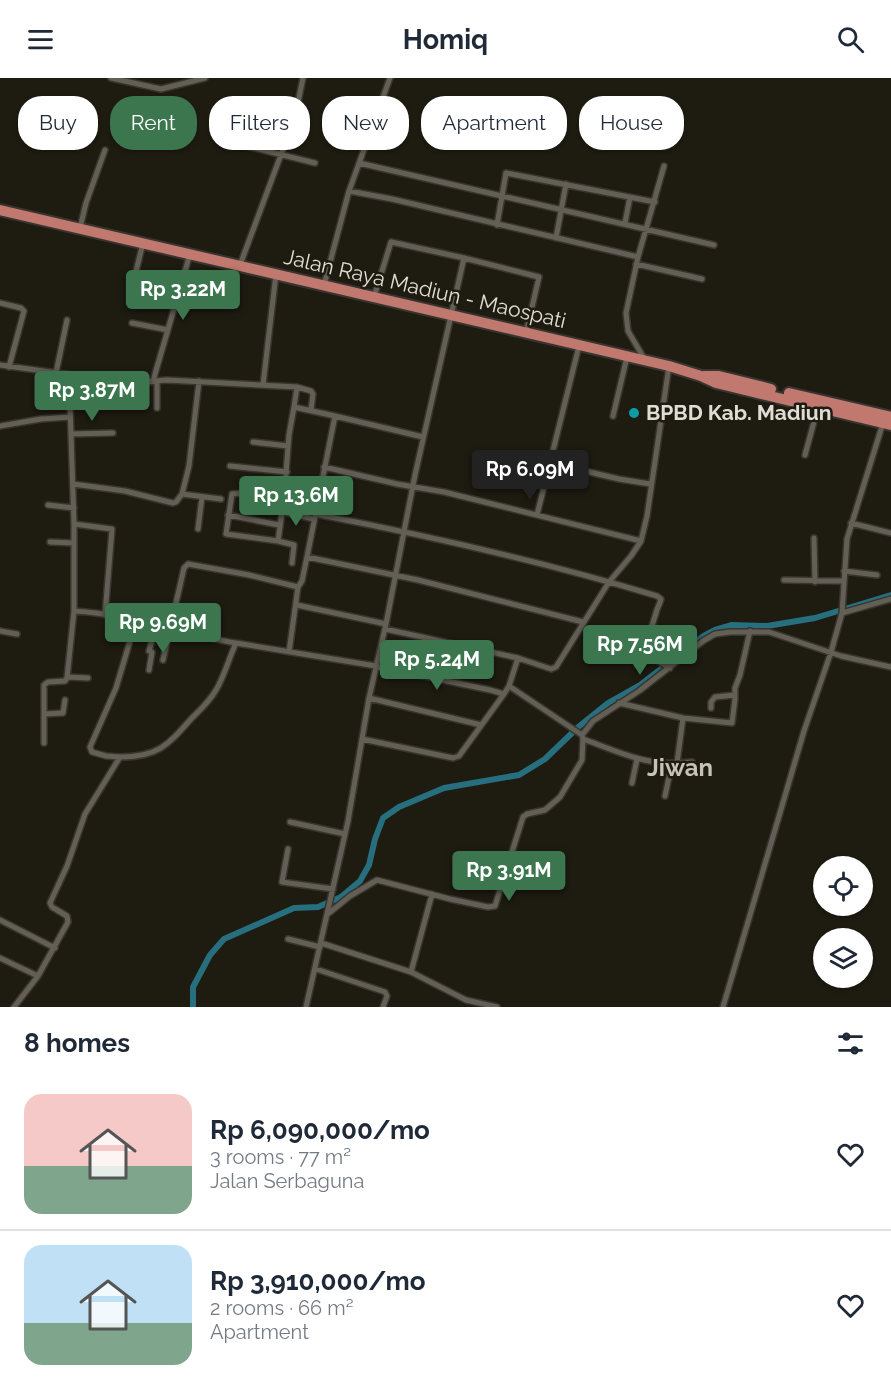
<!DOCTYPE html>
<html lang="en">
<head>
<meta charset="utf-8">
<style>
	body { margin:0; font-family:Raleway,sans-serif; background:#f2f2f3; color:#1f2937; height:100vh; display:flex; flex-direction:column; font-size:22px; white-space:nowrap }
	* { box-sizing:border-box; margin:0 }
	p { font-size:20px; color:#747a83 }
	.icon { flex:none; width:33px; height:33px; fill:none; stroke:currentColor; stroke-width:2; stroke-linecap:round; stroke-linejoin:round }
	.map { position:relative; height:929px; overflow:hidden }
	.details { display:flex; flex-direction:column; background:#fff; flex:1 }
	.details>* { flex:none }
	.guide { position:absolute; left:18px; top:18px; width:855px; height:54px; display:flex; gap:12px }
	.controls { position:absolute; left:813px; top:778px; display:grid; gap:12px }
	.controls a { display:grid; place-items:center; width:60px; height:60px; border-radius:50%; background:#fff; box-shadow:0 2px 4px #0004; font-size:30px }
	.price { position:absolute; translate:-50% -51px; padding:0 14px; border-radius:6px; background:#3c764e; color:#fff; font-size:20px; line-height:39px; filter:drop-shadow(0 2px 3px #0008) }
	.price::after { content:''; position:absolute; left:50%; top:36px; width:18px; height:14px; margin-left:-9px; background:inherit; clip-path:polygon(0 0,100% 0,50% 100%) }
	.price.selected { background:#222; color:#fff }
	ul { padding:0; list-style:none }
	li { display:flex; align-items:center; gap:18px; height:150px; padding:0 24px }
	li+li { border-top:2px solid #e0e1e3 }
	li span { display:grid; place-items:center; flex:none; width:168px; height:120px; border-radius:18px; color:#555 }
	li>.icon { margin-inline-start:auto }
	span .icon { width:72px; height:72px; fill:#fffc; stroke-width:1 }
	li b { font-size:26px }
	h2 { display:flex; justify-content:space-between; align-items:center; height:72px; padding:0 24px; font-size:26px }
	.chip { padding:0 21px; border-radius:24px; background:#fff; box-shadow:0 2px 4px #0004; font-size:21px; line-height:54px }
	.chip.selected { background:#3c764e; color:#fff }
	header { display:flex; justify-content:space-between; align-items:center; height:78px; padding:0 24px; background:#fff; font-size:27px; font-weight:700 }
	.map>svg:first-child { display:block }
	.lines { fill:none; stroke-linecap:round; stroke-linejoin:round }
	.canal { stroke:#276e7e; stroke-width:6 }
	.street-casing { stroke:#383530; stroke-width:8 }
	.highway-casing { stroke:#383530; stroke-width:14 }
	.street { stroke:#635f54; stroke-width:5 }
	.highway { stroke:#c1786f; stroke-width:10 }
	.culture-dot { fill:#0f9aa8; stroke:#1e1b11; stroke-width:2 }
	.labels { text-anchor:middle; stroke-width:5; stroke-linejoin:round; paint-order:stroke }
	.street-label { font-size:21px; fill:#e0ddd7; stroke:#1e1b11 }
	.poi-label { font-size:21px; font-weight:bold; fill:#e0ddd7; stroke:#1e1b11; text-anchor:start }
	.quarter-label { font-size:24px; font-weight:bold; fill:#c7c2b6; stroke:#1e1b11 }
</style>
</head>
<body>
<header><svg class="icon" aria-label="menu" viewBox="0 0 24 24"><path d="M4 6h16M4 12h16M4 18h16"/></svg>Homiq<svg class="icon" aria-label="search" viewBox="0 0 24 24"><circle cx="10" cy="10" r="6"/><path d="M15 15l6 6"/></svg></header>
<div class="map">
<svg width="891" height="929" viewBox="0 0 891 929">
	<rect width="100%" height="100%" fill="#1e1b11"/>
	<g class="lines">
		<!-- canal -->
		<path class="canal" d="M577,650L608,625L640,607L702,559L715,552L732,547L767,548L815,540L891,517
			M193,929V909L210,877L224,861L294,830L318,829L341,819L360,803L369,787L375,761L383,740L399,729L444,710L519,697L545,681L572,655"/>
		<!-- street casing -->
		<g class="street-casing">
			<path id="street" d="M111,0L161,11L205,0
				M242,67L315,85
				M359,85L714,167
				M349,113L392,121L638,179
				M625,145L630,119
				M497,147L506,95L655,124
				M80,150L86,125L105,72
				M556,160L566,106
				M636,186L702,201
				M240,187L295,39L303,0
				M324,207L349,113L390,0
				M130,218L143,165
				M374,219L391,164L464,180
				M0,225L21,230L24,233L9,289
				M132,245L168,252
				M645,282L628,253L626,235L638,179L664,88
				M0,287L130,305L167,302L297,309L311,313L313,316L311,332
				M56,295L67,242
				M69,297L74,446V533C129,536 182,556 236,565
				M153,303L190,176
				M263,307L276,196
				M131,326L133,305
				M294,329L297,309
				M157,330V303
				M335,338L423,359
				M613,338L627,279
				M0,348L41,341L70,339
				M71,356L113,355
				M253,364L288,368
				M805,377L818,329
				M551,385L619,401L650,406
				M230,388L287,394
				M324,389L397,406L444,414L641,463
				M73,406L125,413L173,425L176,424L182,416L221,421
				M182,416L189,388L199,303
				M284,420L278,463L294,467L292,485
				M48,427L74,430
				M282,434L314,441
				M315,436C430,458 545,484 657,518L661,521C660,526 657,530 656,535C652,549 648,560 641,573L670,590
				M228,437L279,447
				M537,437L579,268
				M851,445L891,455
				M74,446L112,451L105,537
				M198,451L202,419
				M814,460L815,504
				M278,463L226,456L232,416L243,415L284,420L289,357L294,329L335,338L307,479L302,503L298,509L289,574
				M50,464L74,465
				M307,479L418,502L583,544
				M844,493L877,497
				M784,502L844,503
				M297,527L386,546
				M842,535L891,521
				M385,551L518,580L551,591L556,589L609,504L631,478L641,463L647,438L669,288
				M0,553L17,556
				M163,582L184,490L188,486L249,497L298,509
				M637,586L641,573
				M149,592L152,574L149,573L156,548
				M68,599L88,600
				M509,608L582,657
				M369,620L481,647
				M619,625L683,640L732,645L735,621V610L740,597L750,553
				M711,630V624L715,619L735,617
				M44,636L63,635L65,622
				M683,640L677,685L692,684
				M362,661L453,680L459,678L504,616L509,608L518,580
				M44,665V607L48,604L65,603L67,600L74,533
				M120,679L106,678L92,674L90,669L116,610L136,543
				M677,685C644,687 614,672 583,661L582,657L593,643L639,613L703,563L715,556L730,554H769L841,578L891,589
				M632,705L637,681
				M665,718L672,685
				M290,744L345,756
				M288,771L282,804L333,811
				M329,835L350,818L377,802L450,821L488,829L495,828L523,739L527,736L545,732L560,719L582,682L583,661
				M0,842L55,870
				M288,861L320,869
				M321,865L411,894L466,922L497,929
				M0,880L38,898
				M316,891L385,914L387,918L383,929
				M411,894L432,816
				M14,929L38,898L68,844L67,838L52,829L50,825L67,788L85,736L120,679C158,679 168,667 191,641C200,632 210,623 216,612C224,599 229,580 236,565L376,588L490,612L504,616
				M306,929L348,743L369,620L386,546L415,397L464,180L539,199L526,255
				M723,929L804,653L831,574L842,535L847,461L883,345"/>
		</g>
		<!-- highway casing -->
		<g class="highway-casing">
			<path id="highway" d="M0,132L669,288L701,298L716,305L891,347
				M704,298H719L771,311
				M789,315L891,339"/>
		</g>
		<!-- street -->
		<use href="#street" class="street"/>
		<!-- highway -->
		<use href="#highway" class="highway"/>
	</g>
	<!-- markers -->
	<circle class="culture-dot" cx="634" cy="335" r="6"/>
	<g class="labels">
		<!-- street labels -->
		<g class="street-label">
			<text transform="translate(425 211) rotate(13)" y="7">Jalan Raya Madiun - Maospati</text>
		</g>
		<!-- poi labels -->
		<g class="poi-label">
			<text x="646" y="342">BPBD Kab. Madiun</text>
		</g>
		<!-- quarter labels -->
		<g class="quarter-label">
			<text x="680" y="698">Jiwan</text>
		</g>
	</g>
</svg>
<div class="controls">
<a><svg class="icon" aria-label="locate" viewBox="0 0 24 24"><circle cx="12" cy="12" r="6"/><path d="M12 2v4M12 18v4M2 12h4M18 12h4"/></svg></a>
<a><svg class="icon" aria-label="layers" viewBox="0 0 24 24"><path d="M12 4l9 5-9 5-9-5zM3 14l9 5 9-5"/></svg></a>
</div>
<b class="price" style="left:183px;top:243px">Rp 3.22M</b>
<b class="price" style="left:92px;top:344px">Rp 3.87M</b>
<b class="price selected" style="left:530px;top:423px">Rp 6.09M</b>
<b class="price" style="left:296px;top:449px">Rp 13.6M</b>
<b class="price" style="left:163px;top:576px">Rp 9.69M</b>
<b class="price" style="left:640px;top:598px">Rp 7.56M</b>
<b class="price" style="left:437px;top:613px">Rp 5.24M</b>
<b class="price" style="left:509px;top:824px">Rp 3.91M</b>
<div class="guide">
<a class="chip">Buy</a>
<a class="chip selected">Rent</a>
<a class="chip">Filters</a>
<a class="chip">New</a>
<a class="chip">Apartment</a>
<a class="chip">House</a>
</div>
</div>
<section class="details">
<h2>8 homes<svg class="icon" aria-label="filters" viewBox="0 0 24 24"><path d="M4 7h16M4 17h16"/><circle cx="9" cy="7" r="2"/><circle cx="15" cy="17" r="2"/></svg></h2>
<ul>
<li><span style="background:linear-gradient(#f6c9c9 60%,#7fa58c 0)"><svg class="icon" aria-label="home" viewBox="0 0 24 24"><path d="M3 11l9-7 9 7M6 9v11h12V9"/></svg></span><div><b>Rp 6,090,000/mo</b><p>3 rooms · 77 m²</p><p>Jalan Serbaguna</p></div><svg class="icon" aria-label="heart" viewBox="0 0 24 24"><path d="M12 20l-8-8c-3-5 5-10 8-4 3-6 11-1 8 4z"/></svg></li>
<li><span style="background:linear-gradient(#bfe0f5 65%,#7fa58c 0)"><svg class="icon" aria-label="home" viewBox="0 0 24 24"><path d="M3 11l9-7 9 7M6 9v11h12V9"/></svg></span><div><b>Rp 3,910,000/mo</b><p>2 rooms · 66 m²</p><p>Apartment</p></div><svg class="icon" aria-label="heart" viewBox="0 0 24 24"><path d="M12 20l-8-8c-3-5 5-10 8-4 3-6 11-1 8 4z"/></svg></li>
</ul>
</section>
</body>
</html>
